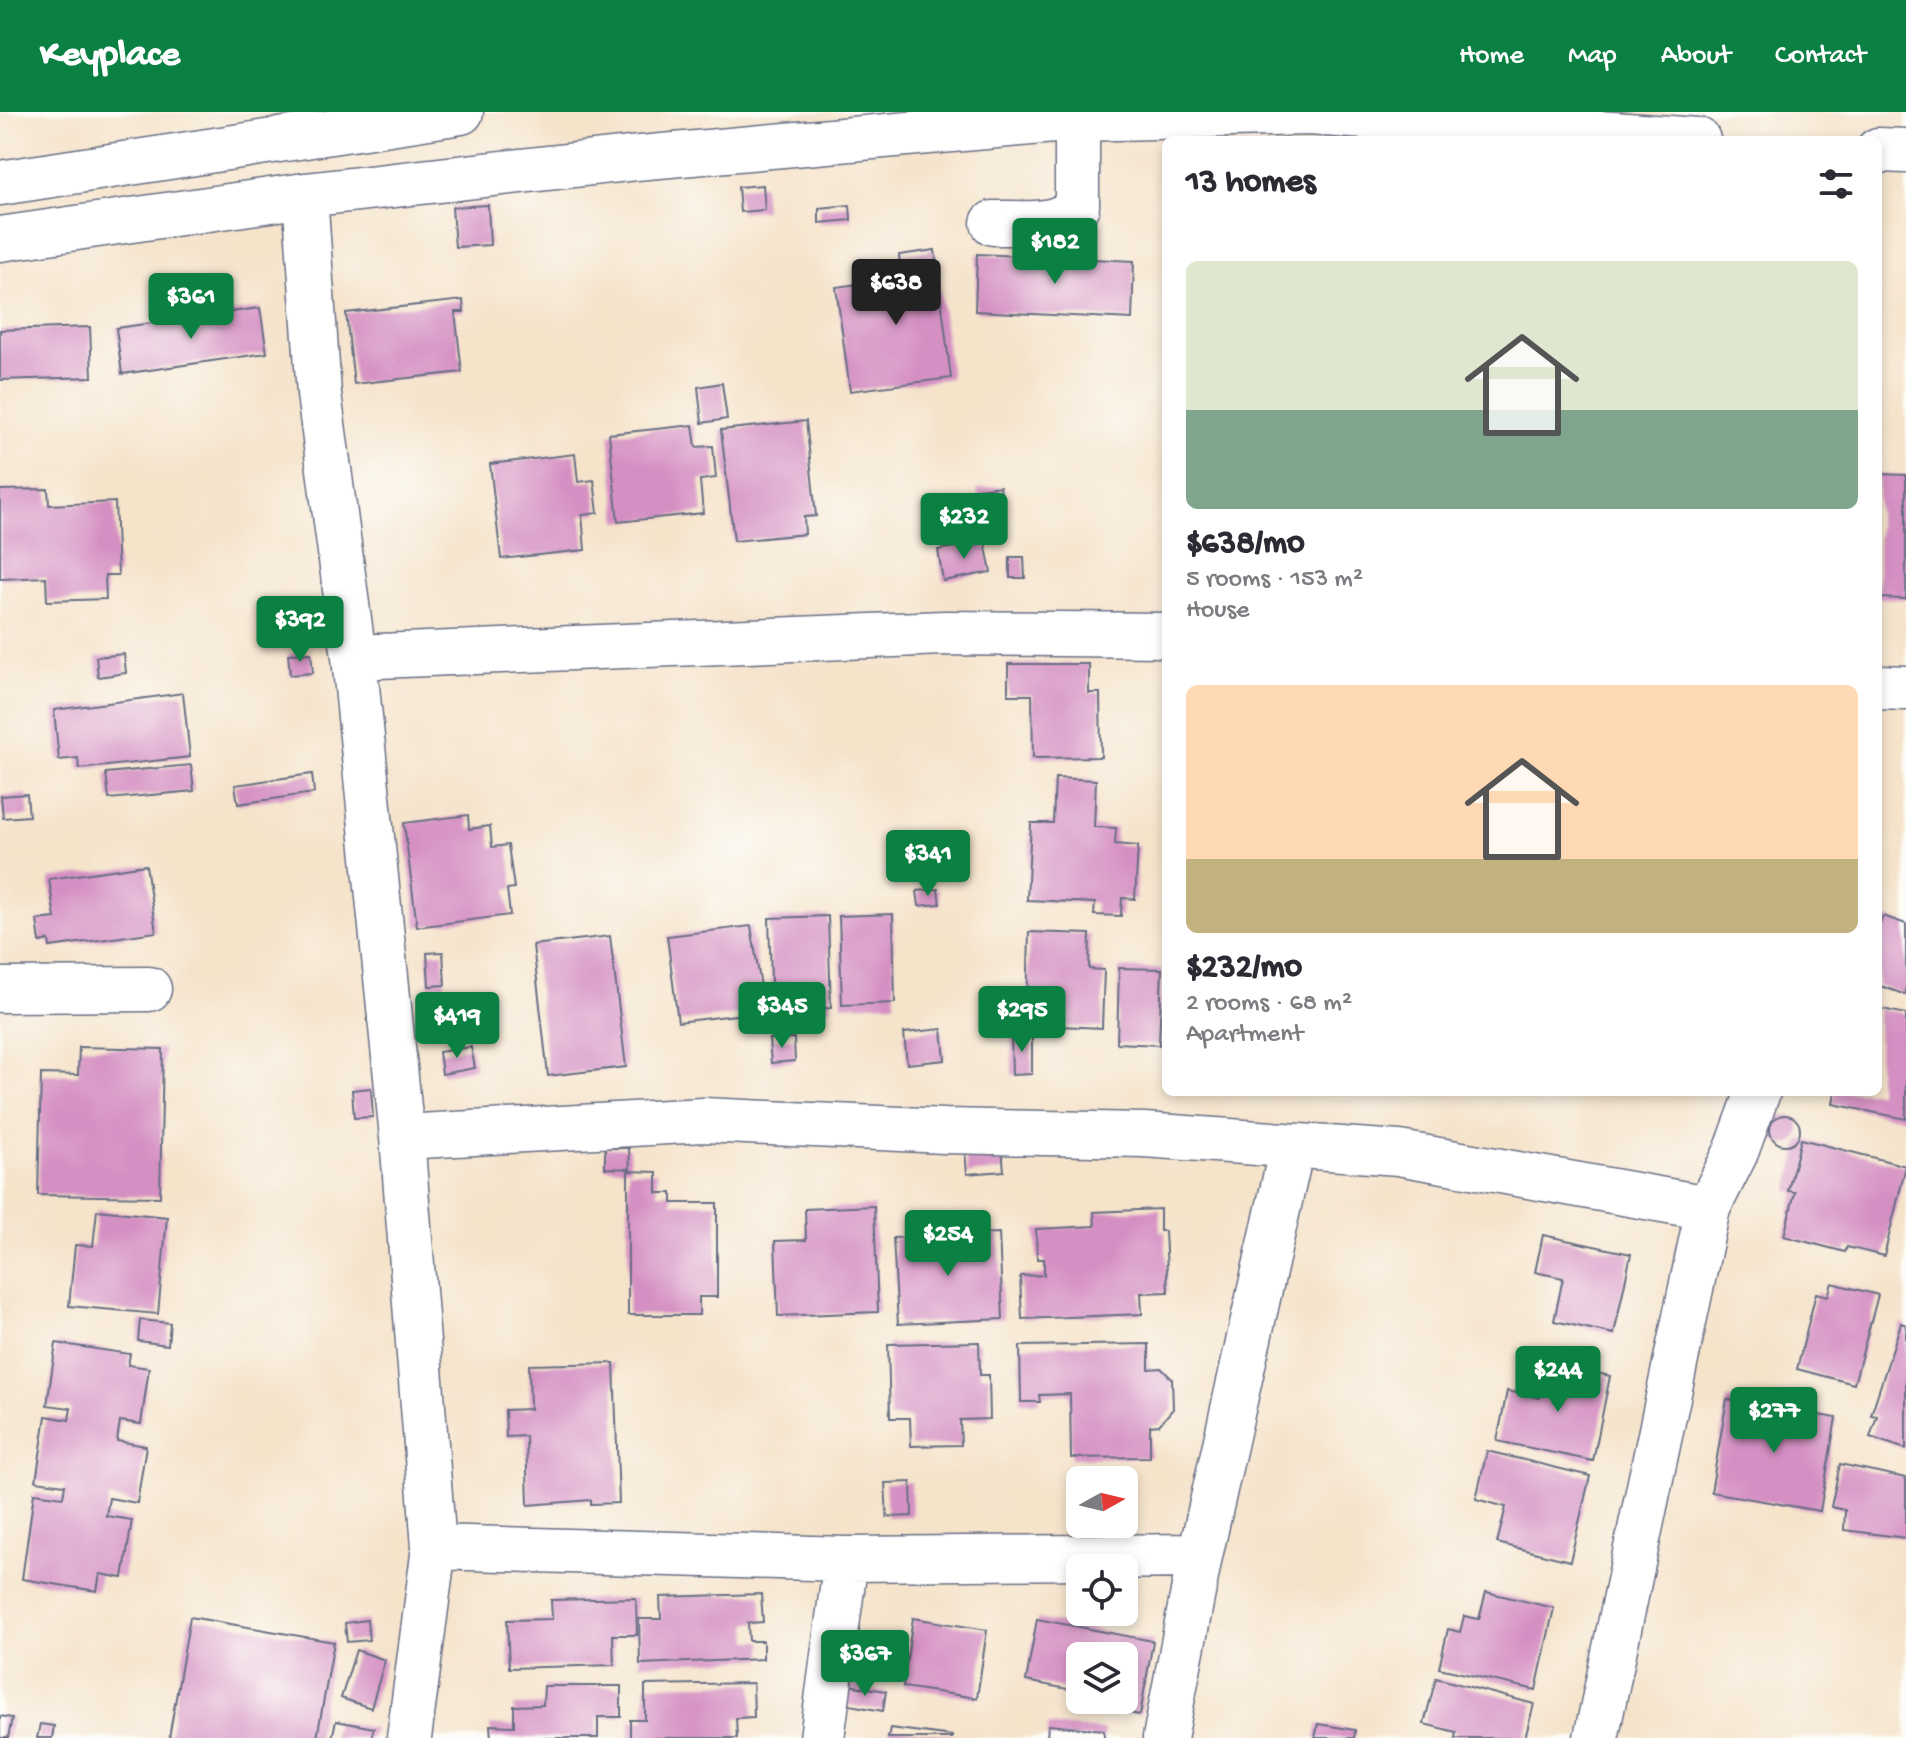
<!DOCTYPE html>
<html lang="en">
<head>
<meta charset="utf-8">
<style>
	body { margin:0; font-family:"Gochi Hand",sans-serif; background:#f7f7f7; color:#2b2b33; height:100vh; display:flex; flex-direction:column; font-size:30px; white-space:nowrap }
	* { box-sizing:border-box; margin:0 }
	p { font-size:26px; color:#7c7c81 }
	.icon { flex:none; width:44px; height:44px; fill:none; stroke:currentColor; stroke-width:2; stroke-linecap:round; stroke-linejoin:round }
	.map { position:relative; flex:1; overflow:hidden }
	.drawer { position:absolute; left:1162px; top:24px; width:720px; height:960px; display:flex; flex-direction:column; background:#fff; border-radius:12px; box-shadow:0 4px 12px #0003 }
	.drawer>* { flex:none }
	.needle { width:52px; rotate:82deg }
	.controls { position:absolute; left:1066px; top:1354px; display:grid; gap:16px }
	.controls a { display:grid; place-items:center; width:72px; height:72px; border-radius:12px; background:#fff; box-shadow:0 4px 12px #0003; font-size:40px }
	.price { position:absolute; translate:-50% -68px; padding:0 18px; border-radius:8px; background:#0b8043; color:#fff; font-size:26px; line-height:52px; filter:drop-shadow(0 2px 4px #0008) }
	.price::after { content:''; position:absolute; left:50%; top:48px; width:24px; height:18px; margin-left:-12px; background:inherit; clip-path:polygon(0 0,100% 0,50% 100%) }
	.price.on { background:#222; color:#fff }
	ul { padding:0; list-style:none }
	li { display:grid; align-content:center; gap:16px; height:424px; padding:0 24px }
	li span { display:grid; place-items:center; height:248px; border-radius:12px; color:#555 }
	li>.icon { margin-inline-start:auto }
	span .icon { width:144px; height:144px; fill:#fffc; stroke-width:1 }
	li b { font-size:34px }
	h2 { display:flex; justify-content:space-between; align-items:center; height:96px; padding:0 24px; font-size:34px }
	header { display:flex; align-items:center; gap:48px; box-sizing:border-box; height:112px; padding:0 40px; background:#0b8043; color:#fff }
	header strong { font-size:38px }
	nav { display:flex; gap:44px; margin-inline-start:auto; font-size:28px }
	.map>svg:first-child { display:block }
	.building { fill:#d590c3; fill-rule:evenodd }
	.lines { fill:none; stroke-linecap:round; stroke-linejoin:round }
	.minor-casing { stroke:#676e84; stroke-width:47 }
	.minor { stroke:#fff; stroke-width:44 }
</style>
</head>
<body>
<header>
<strong>Keyplace</strong>
<nav><a>Home</a><a>Map</a><a>About</a><a>Contact</a></nav>
</header>
<div class="map">
<svg width="1906" height="1626" viewBox="0 0 1906 1626">
	<rect width="100%" height="100%" fill="#fdfcf7"/>
	<filter id="ink" filterUnits="userSpaceOnUse"><feTurbulence type="fractalNoise" baseFrequency=".0125" numOctaves="2"/><feDisplacementMap in="SourceGraphic" scale="16" xChannelSelector="R" yChannelSelector="G"/><feConvolveMatrix kernelMatrix="1 2 1 2 8 2 1 2 1" color-interpolation-filters="sRGB"/></filter>
	<filter id="wash" filterUnits="userSpaceOnUse"><feTurbulence type="fractalNoise" baseFrequency=".006" numOctaves="4" result="noise"/><feDisplacementMap in="SourceGraphic" scale="32" xChannelSelector="R" yChannelSelector="G"/><feGaussianBlur stdDeviation="1.8" result="paint"/><feColorMatrix in="noise" values="0 0 0 0 0 0 0 0 0 0 0 0 0 0 0 0 0 1.4 0 .05"/><feComposite in="paint" operator="in"/></filter>
	<g filter="url(#wash)">
		<rect width="100%" height="100%" fill="#f5e3ca"/>
		<g id="blocks">
			<!-- building -->
			<path class="building" d="M763,73L765,98L740,100L738,75Z
				M488,93L490,133L455,135L452,95Z
				M850,93L851,108L819,111V96Z
				M935,138L951,266L850,279L836,175L901,166L899,143Z
				M977,142L1134,149L1132,207L975,199Z
				M463,188L464,200H455L462,260L354,272L346,201Z
				M260,196L267,241L122,262L116,216Z
				M90,215L92,265L0,268V218Z
				M722,271L727,307L702,311L698,275Z
				M806,309L816,404L804,405L805,422L734,429L721,318Z
				M693,313L696,335L713,334L716,366L700,368L703,401L618,410L609,322Z
				M575,342L578,370L594,368L598,401L582,403L585,438L501,447L490,352Z
				M1878,362L1906,363V487L1878,486Z
				M1000,374L1006,416L983,419L977,377Z
				M48,377L49,393L115,390L118,463H105L106,487L47,489L46,465L0,467V378Z
				M985,430L991,460L943,469L938,438Z
				M1010,445H1024L1025,466H1010Z
				M311,541L313,561L290,563L288,542Z
				M124,542L126,561L98,565L96,545Z
				M1008,552H1089V581H1100L1101,645L1033,646L1032,583H1008Z
				M183,581L190,645L79,657L78,646L59,648L54,598Z
				M191,653L194,679L109,687L106,661Z
				M312,662L314,681L238,692L235,673Z
				M1055,666L1096,668L1094,715L1116,716L1115,732L1138,734L1135,787L1122,786L1121,804L1094,803L1095,791L1027,788L1031,711H1053Z
				M27,682L29,704L3,706L1,684Z
				M468,703L469,717L490,714L492,735L508,733L514,776L507,777L510,803L417,815L404,711Z
				M146,753L156,820L50,835L49,828L40,830L37,808L55,806L49,767Z
				M938,777L940,792L919,794L917,779Z
				M893,802L895,891L842,893L839,804Z
				M828,804L831,896L772,898L769,806Z
				M1883,804L1906,812V883L1878,873V817Z
				M751,814L761,875L750,876L752,901L678,910L667,824Z
				M1029,820L1090,822L1089,857L1104,858L1102,916L1060,914V901L1027,900Z
				M610,824L626,955L548,964L533,833Z
				M443,840L445,873L429,874L427,841Z
				M1119,856L1162,857L1159,933L1117,931Z
				M1878,896L1906,902V1007L1833,992L1835,980H1878Z
				M942,917L945,948L907,952L904,921Z
				M1011,921H1032V962L1012,963Z
				M794,926L795,949L771,951L769,927Z
				M79,935L163,937L160,1085L38,1083L41,962L78,963Z
				M471,935L475,956L442,962L439,940Z
				M371,976L373,1005L354,1006L352,978Z
				M1770 1018a15 15 0 1 1 30 0a15 15 0 1 1-30 0Z
				M1801,1027L1906,1054L1884,1144L1847,1135L1845,1140L1784,1124L1795,1080L1788,1079Z
				M605,1036H629L630,1057L605,1056Z
				M1002,1036L1004,1059L967,1062L965,1039Z
				M628,1059L657,1060V1081H672V1091H717V1185H699V1203H628Z
				M874,1094L878,1200L778,1204L775,1129L806,1128L805,1097Z
				M1160,1097V1119H1165L1168,1180L1141,1181L1142,1202L1022,1207L1020,1164L1044,1163V1147H1037L1036,1117L1095,1114L1094,1100Z
				M97,1098L167,1105L158,1202L69,1194L75,1133L93,1134Z
				M999,1121L1003,1207L898,1212L893,1126Z
				M1543,1123L1631,1142L1614,1222L1554,1209L1563,1166L1535,1160Z
				M1832,1171L1878,1183L1854,1272L1797,1257L1816,1181L1828,1184Z
				M140,1208L170,1211L168,1233L138,1229Z
				M1901,1211L1906,1213V1337L1870,1325L1877,1304L1871,1303Z
				M979,1230L980,1263H989L990,1307L960,1308L961,1333L911,1334L910,1306H890L888,1232Z
				M56,1231L130,1242L128,1253L149,1256L141,1312L120,1309L117,1329L146,1334L137,1391L109,1386L106,1404L132,1408L123,1466L100,1462L97,1479L22,1467L34,1381L63,1385L65,1373L36,1369L46,1304L69,1308L71,1296L47,1293Z
				M1149,1232V1257L1161,1256L1172,1267L1173,1297L1159,1313L1150,1314V1345L1071,1346L1070,1282L1039,1283L1040,1290H1021L1020,1234Z
				M1547,1250L1610,1264L1593,1349L1497,1329L1507,1279L1540,1286Z
				M614,1251L619,1391L591,1392V1388L528,1393L526,1324L506,1325L505,1298L530,1297L529,1253Z
				M1727,1287L1836,1306L1820,1399L1711,1380Z
				M1487,1339L1590,1364L1570,1449L1497,1431L1506,1395L1476,1387Z
				M1840,1352L1906,1366V1426L1844,1418L1845,1398L1831,1395Z
				M911,1370L912,1404L887,1405L885,1371Z
				M1486,1480L1554,1496L1536,1578L1439,1556L1448,1517L1460,1520L1464,1504L1479,1507Z
				M761,1482L763,1510L748,1511L749,1529H763V1547L640,1552L639,1507H661L660,1485Z
				M636,1486L637,1523H613L614,1553L509,1556L507,1508L552,1507L551,1488Z
				M190,1505L334,1530L317,1626H169Z
				M913,1506L987,1518L977,1586L903,1575Z
				M1037,1507L1153,1529L1140,1603L1075,1592L1078,1579L1026,1569ZM1080,1544H1124V1588H1080Z
				M367,1508L369,1528L347,1530L345,1511Z
				M356,1538L385,1548L371,1596L341,1586Z
				M1436,1566L1534,1592L1525,1626H1455L1456,1620L1424,1612Z
				M753,1571L754,1605L736,1606L737,1626H630V1608H645V1573Z
				M848,1573L886,1579L883,1599L844,1592Z
				M544,1574H621V1605H598V1626H491L490,1613L514,1614V1594L543,1593Z
				M0,1604L12,1606L8,1626H0Z
				M336,1609L374,1616L371,1626H332Z
				M40,1612L54,1614L52,1626H37Z
				M1318,1612L1355,1618L1354,1626H1315Z
				M1048,1613L1104,1618V1626H1047Z
				M890,1616L952,1624V1626H888Z"/>
		</g>
	</g>
	<g filter="url(#ink)">
		<use href="#blocks" fill-opacity="0" stroke="#676e84" stroke-width="2"/>
		<g class="lines">
			<!-- minor casing -->
			<g class="minor-casing">
				<path id="minor" d="M1878,38L1906,39
					M0,71L461,0
					M305,83L319,282L354,545L402,1025L434,1435L409,1626
					M993,111C1020,110 1059,117 1077,94V7
					M0,127L305,83L638,46L1077,7L1309,1L1698,28
					M354,545L944,521L1166,523
					M1878,575L1906,576
					M0,878L149,877
					M402,1025L703,1008L945,1019L1144,1023L1399,1041L1708,1096
					M434,1435L846,1447L1200,1444
					M822,1626L846,1447
					M1165,1626L1200,1444L1292,1035
					M1596,1626L1708,1096L1736,1040L1758,980"/>
			</g>
			<!-- minor -->
			<use href="#minor" class="minor"/>
		</g>
	</g>
</svg>
<div class="controls">
<a><svg class="needle" viewBox="-14 -14 28 28"><path d="M0-13l5 13h-10z" fill="#e53935"/><path d="M0 13l5-13h-10z" fill="#7c7c81"/></svg></a>
<a><svg class="icon" aria-label="locate" viewBox="0 0 24 24"><circle cx="12" cy="12" r="6"/><path d="M12 2v4M12 18v4M2 12h4M18 12h4"/></svg></a>
<a><svg class="icon" aria-label="layers" viewBox="0 0 24 24"><path d="M12 4l9 5-9 5-9-5zM3 14l9 5 9-5"/></svg></a>
</div>
<b class="price" style="left:1055px;top:174px">$182</b>
<b class="price on" style="left:896px;top:215px">$638</b>
<b class="price" style="left:191px;top:229px">$361</b>
<b class="price" style="left:964px;top:449px">$232</b>
<b class="price" style="left:300px;top:552px">$392</b>
<b class="price" style="left:928px;top:786px">$341</b>
<b class="price" style="left:782px;top:938px">$345</b>
<b class="price" style="left:1022px;top:942px">$295</b>
<b class="price" style="left:457px;top:948px">$419</b>
<b class="price" style="left:948px;top:1166px">$254</b>
<b class="price" style="left:1558px;top:1302px">$244</b>
<b class="price" style="left:1774px;top:1343px">$277</b>
<b class="price" style="left:865px;top:1586px">$367</b>
<section class="drawer">
<h2>13 homes<svg class="icon" aria-label="filters" viewBox="0 0 24 24"><path d="M4 7h16M4 17h16"/><circle cx="9" cy="7" r="2"/><circle cx="15" cy="17" r="2"/></svg></h2>
<ul>
<li><span style="background:linear-gradient(#dfe7d0 60%,#7fa58c 0)"><svg class="icon" aria-label="home" viewBox="0 0 24 24"><path d="M3 11l9-7 9 7M6 9v11h12V9"/></svg></span><div><b>$638/mo</b><p>5 rooms · 153 m²</p><p>House</p></div></li>
<li><span style="background:linear-gradient(#ffd9b3 70%,#c2b280 0)"><svg class="icon" aria-label="home" viewBox="0 0 24 24"><path d="M3 11l9-7 9 7M6 9v11h12V9"/></svg></span><div><b>$232/mo</b><p>2 rooms · 68 m²</p><p>Apartment</p></div></li>
</ul>
</section>
</div>
</body>
</html>
